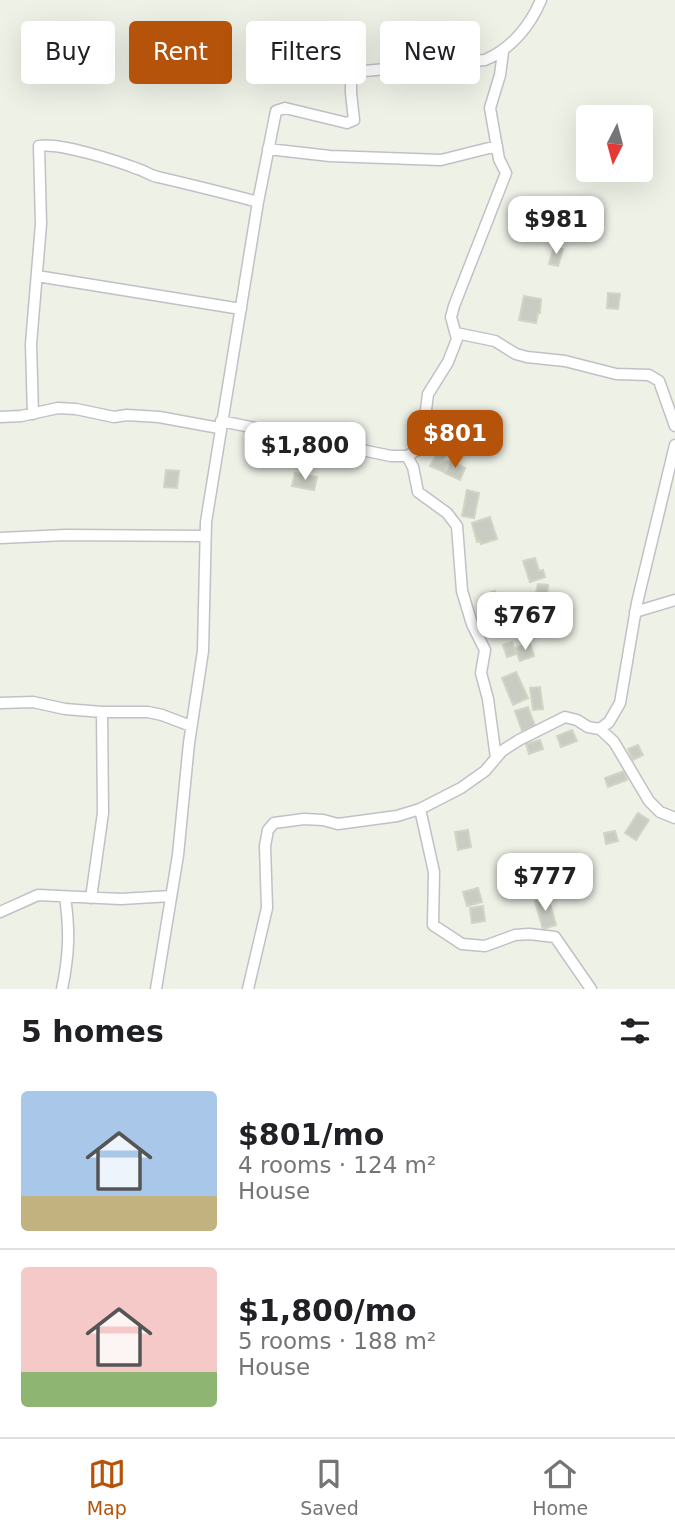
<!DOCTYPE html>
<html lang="en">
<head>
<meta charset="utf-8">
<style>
	body { margin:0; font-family:"DejaVu Sans",sans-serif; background:#f6f6f6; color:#202124; height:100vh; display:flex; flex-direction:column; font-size:26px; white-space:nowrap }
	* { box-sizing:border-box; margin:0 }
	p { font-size:23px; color:#757577 }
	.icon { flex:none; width:38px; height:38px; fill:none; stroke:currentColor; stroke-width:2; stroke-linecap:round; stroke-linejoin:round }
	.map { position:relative; height:989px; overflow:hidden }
	.details { display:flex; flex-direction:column; background:#fff; flex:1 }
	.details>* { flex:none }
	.guide { position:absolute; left:21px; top:21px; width:634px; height:63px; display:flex; gap:14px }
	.needle { width:46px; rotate:186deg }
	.fabs { position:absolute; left:576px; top:105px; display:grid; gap:14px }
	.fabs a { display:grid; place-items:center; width:77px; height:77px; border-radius:7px; background:#fff; box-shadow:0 7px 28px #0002; font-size:35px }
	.price { position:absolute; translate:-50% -60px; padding:0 16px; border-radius:14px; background:#fff; color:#222; font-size:23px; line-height:46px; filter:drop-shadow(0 2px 4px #0008) }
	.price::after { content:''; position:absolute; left:50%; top:42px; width:21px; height:16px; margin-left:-10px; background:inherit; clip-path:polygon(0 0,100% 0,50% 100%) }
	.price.active { background:#b45309; color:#fff }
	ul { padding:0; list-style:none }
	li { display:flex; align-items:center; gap:21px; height:175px; padding:0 21px }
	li+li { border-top:2px solid #e0e0e0 }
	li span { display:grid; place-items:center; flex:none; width:196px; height:140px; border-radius:7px; color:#555 }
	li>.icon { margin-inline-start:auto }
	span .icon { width:84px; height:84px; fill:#fffc; stroke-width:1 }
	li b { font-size:30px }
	h2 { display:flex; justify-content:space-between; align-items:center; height:84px; padding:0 21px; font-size:30px }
	.pill { padding:0 24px; border-radius:7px; background:#fff; box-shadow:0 7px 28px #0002; font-size:24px; line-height:63px }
	.pill.active { background:#b45309; color:#fff }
	.dock { display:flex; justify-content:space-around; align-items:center; height:98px; border-top:2px solid #e0e0e0; background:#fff; font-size:19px; color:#757577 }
	.dock a { display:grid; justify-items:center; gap:4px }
	.dock .active { color:#b45309 }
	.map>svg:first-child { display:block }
	.building { fill:#c9ccc2; stroke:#d1d6c4; stroke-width:2 }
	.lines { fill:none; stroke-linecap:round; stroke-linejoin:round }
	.minor-casing { stroke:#c2c0c7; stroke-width:13 }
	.minor { stroke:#fff; stroke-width:10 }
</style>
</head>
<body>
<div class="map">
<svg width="675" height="989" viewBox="0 0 675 989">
	<rect width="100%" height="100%" fill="#edf1e6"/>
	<!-- building -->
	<path class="building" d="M554,247L563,249L558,266L549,264Z
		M608,293L620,294L618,309L607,308Z
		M524,296L541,299L540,313H538L536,323L519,320Z
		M437,453L445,456L443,460L448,462L444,472L430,466Z
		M450,461L465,468L460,480L445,473Z
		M166,470L179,471L177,488L164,487Z
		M295,473L317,477L314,490L292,486Z
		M467,490L479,493L474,518L462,516Z
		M490,517L497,539L481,544L480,541L477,542L472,523Z
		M535,558L539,571L543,570L545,577L530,582L523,561Z
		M538,584L548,585L547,598L535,597Z
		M495,591L499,600L498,602L485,605L482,595Z
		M512,642L516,654L507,657L503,645Z
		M530,643L534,656L520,661L515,648Z
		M516,672L528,698L513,705L502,678Z
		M540,687L543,709L533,710L530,688Z
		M528,707L535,726L522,731L515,711Z
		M572,730L577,741L561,747L557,736Z
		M540,740L543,749L529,754L526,744Z
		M638,745L643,755L633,760L628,749Z
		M624,771L627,780L608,787L605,778Z
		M638,813L649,820L636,840L625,833Z
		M468,830L471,847L458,850L455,832Z
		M615,831L618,841L606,844L604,833Z
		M570,875L572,883L551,888L549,880Z
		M478,888L482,902L467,906L463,892Z
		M548,897L556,925L543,929L535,901Z
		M483,906L485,921L472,923L470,908Z"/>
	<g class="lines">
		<!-- minor casing -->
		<g class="minor-casing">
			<path id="minor" d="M268,149L330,156L441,160L497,146
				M37,276L241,309
				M456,333L495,341L516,354L527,357L565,361L616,374L649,375L659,381L675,426
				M33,414L31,344L41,224L39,146C59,142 117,161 138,169C145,171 151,176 158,177C192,185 225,193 258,202
				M0,417L21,416L58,408L76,409L114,417L127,415L159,417L219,428
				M221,421L391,456H407L421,448L428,394L448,362L457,339L451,317L454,306L506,173L499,159L490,108L500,75L503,52
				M407,456L413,467L418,492L447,513L457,526L462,591L472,624L485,650L481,673L488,699L496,758
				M0,538L66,535L205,536
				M635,612L675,600
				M0,703L33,702L65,709L102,712H148L162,715L191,726
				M600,729L609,722L620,703L637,603L675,445
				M420,809L434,872L433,925L462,944L485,946L515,935L529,934L555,937L591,989
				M91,898L103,813L102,712
				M0,912L38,895L121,899L171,896
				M62,989C69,955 70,931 65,897
				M156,989L178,855L189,743L203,651L206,522L258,202L276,111L285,108L347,123L354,120L351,93V76L364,71L485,60C511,49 530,26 541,0
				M248,989L267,908L265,846L268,830L274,823L304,819L323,820L338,824L397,816L420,809L461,788L485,771L502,751L519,740L565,717L577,720L588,727L600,729L614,742L649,801L660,812L675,818"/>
		</g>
		<!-- minor -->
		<use href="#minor" class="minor"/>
	</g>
</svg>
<div class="fabs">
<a><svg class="needle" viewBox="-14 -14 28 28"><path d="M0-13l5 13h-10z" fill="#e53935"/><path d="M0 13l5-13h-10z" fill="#757577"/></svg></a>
</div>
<b class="price" style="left:556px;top:256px">$981</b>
<b class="price active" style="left:455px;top:470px">$801</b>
<b class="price" style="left:305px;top:482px">$1,800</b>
<b class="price" style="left:525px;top:652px">$767</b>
<b class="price" style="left:545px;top:913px">$777</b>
<div class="guide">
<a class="pill">Buy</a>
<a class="pill active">Rent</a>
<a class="pill">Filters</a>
<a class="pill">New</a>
</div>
</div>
<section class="details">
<h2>5 homes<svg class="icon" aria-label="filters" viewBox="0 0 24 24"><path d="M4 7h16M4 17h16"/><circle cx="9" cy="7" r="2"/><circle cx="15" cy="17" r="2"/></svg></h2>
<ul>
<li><span style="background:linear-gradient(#a9c7e8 75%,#c2b280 0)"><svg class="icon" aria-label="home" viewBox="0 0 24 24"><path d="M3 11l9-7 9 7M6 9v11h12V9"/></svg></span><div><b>$801/mo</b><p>4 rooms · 124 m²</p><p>House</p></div></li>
<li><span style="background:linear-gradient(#f6c9c9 75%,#8fb573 0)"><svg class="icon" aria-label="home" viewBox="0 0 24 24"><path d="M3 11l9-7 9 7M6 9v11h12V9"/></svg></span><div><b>$1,800/mo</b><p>5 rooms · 188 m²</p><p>House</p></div></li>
</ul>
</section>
<nav class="dock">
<a class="active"><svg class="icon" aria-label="map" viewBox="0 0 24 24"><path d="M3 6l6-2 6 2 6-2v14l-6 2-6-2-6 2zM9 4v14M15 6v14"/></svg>Map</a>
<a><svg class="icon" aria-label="saved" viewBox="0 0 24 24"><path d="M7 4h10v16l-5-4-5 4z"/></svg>Saved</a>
<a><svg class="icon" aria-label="home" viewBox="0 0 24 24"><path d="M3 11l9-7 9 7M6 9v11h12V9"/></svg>Home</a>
</nav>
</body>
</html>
